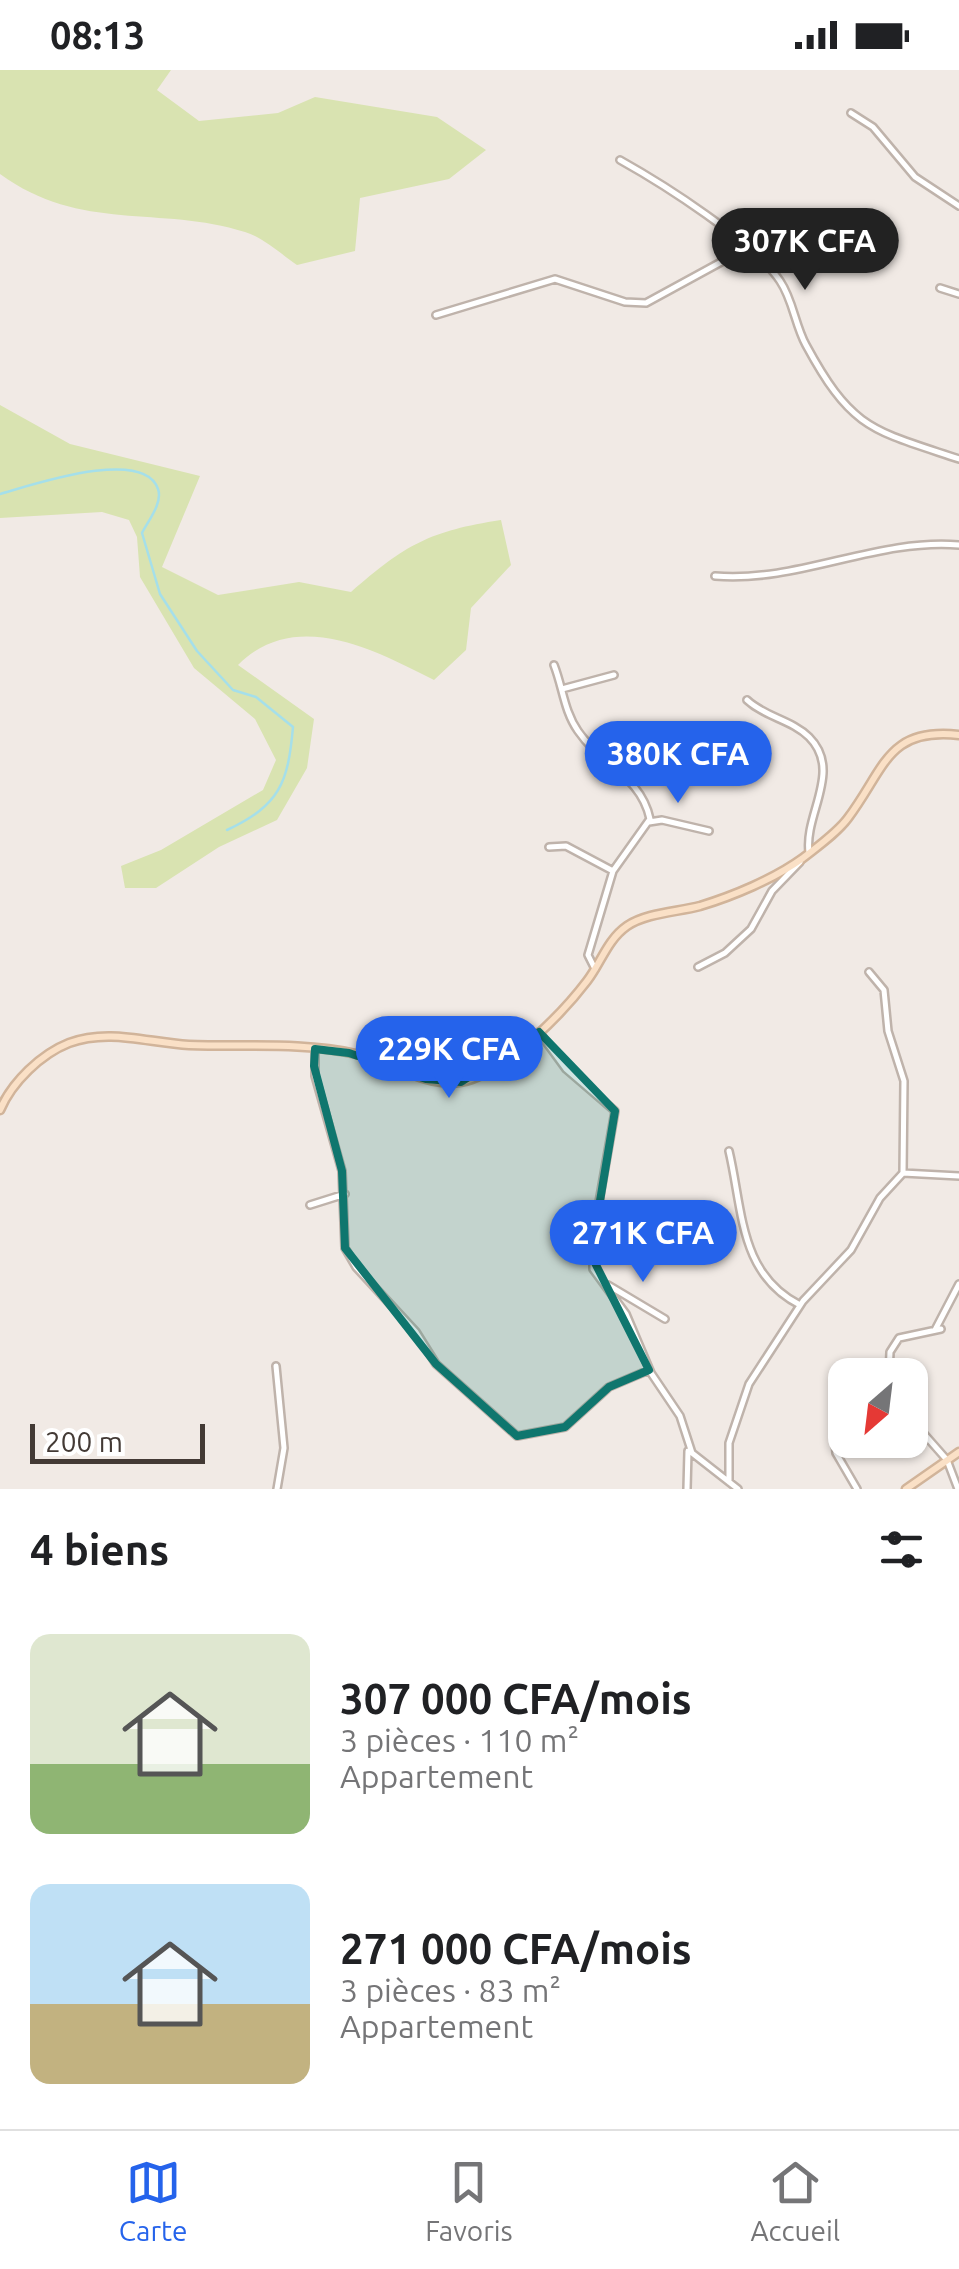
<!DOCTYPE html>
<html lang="fr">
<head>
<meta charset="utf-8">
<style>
	body { margin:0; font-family:Ubuntu,sans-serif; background:#f6f6f6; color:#202124; height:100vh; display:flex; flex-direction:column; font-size:38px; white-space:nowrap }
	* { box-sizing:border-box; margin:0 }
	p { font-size:32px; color:#757577 }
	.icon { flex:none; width:55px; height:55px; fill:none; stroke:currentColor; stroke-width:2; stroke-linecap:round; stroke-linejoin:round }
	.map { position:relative; height:1419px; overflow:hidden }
	.details { display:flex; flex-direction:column; background:#fff; flex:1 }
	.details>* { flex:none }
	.needle { width:65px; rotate:208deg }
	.tools { position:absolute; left:828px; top:1288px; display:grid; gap:20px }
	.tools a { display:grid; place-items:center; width:100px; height:100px; border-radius:20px; background:#fff; box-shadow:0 2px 8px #0004; font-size:50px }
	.scale { position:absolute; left:30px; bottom:25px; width:175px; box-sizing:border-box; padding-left:10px; border:5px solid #433a35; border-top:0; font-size:28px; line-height:35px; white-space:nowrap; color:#433a35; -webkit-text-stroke:8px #fff; paint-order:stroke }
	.price { position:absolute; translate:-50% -85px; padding:0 22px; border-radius:35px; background:#2563eb; color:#fff; font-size:32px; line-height:65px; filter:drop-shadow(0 2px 5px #0008) }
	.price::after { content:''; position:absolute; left:50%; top:60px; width:30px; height:22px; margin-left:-15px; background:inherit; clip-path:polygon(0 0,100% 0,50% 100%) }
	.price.current { background:#222; color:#fff }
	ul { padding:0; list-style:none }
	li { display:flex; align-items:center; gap:30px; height:250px; padding:0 30px }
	li span { display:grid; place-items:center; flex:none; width:280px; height:200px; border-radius:20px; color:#555 }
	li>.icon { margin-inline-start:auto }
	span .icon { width:120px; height:120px; fill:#fffc; stroke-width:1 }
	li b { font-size:42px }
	h2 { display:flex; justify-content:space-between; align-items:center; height:120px; padding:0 30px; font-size:42px }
	.status { display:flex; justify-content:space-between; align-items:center; height:70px; padding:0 50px; background:#fff; direction:ltr }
	.status svg { height:28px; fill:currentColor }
	.dock { display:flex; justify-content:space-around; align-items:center; height:140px; border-top:2px solid #e0e0e0; background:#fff; font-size:28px; color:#757577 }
	.dock a { display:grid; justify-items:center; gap:5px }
	.dock .current { color:#2563eb }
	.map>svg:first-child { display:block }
	.green { fill:#d9e3b1 }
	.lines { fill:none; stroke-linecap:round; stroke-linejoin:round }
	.stream { stroke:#a5dfea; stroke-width:2.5 }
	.street-casing { stroke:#bfb3ab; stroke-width:10 }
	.secondary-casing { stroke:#d1b49a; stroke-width:11 }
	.street { stroke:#fff; stroke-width:5 }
	.secondary { stroke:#fae0c6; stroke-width:6 }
	.marked { fill:#0f766e; fill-opacity:0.2; stroke:#0f766e; stroke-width:8; stroke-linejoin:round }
</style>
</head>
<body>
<div class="status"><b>08:13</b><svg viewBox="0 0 49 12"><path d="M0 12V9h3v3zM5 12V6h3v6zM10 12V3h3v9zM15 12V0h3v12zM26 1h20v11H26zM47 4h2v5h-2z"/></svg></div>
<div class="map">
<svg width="959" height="1419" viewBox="0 0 959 1419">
	<rect width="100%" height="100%" fill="#f1eae5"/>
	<!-- green -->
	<path class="green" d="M0,0H171L157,20L199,51L278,43L315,27L437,47L486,80L449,109L360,128L355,181L297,195C281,184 262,167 245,162C160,135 81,163 0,104Z
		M0,335L70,374L200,406L162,497L218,525L299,512L351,522C406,474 430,461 501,450L511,495L471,538L466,580L434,610C373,579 295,538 238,595L314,649L307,698L277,750L219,777L156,818H125L121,796L161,780L263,720L276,690L255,649L194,598L140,507L137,467L129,450L102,442L0,448Z"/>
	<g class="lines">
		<!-- stream -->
		<path class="stream" d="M0,424C29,416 144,376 158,419C163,433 148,451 142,463L160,524L197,581L233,620L256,627L293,657C288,713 280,735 227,760"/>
		<!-- street casing -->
		<g class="street-casing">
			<path id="street" d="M851,43L873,57L915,107L959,136
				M620,90C663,114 753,171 780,211C793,230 795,255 806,275C852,360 872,360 959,389
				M940,218L959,224
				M436,245L555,209L625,232L646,233L723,191L753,187
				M715,506C799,513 876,468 959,475
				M554,595C563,618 564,641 578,661C601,695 641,706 650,749L613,801L588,885L595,899
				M562,619L614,605
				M747,630C765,647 792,650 809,667C843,701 804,744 809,782
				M649,752L662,750L709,761
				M549,777L566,776L613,801
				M698,897L725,883L751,859L772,821L800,792
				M869,902L884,920L888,961L904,1011L903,1103
				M539,962L566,999L615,1041L593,1166V1199L626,1244L651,1303L680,1346L692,1383L738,1419
				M315,979V1006L342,1101L345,1178L356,1197L416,1262L436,1294L517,1366L565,1357L609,1317L649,1300
				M729,1081C743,1140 739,1204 800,1235
				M310,1135L345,1124
				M608,1215L665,1249
				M935,1260L959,1214
				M276,1296L284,1378L277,1419
				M889,1305L890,1282L899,1268L941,1259
				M910,1348L947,1390L958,1419
				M834,1359L836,1383L857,1419
				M729,1412V1373L749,1314L803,1231L851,1180L880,1128L903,1103L959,1106
				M687,1419L688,1381"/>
		</g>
		<!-- secondary casing -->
		<g class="secondary-casing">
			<path id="secondary" d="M0,1040C12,1012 41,984 69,973C109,958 149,973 189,975C244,977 302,972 356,984C395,993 432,1023 472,1009C511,995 562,944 587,911C601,893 607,870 627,856C646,843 677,842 700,836C733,826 774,809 803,788C818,776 837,763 848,748C885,699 887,657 959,665
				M906,1419L959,1382"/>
		</g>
		<!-- street -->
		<use href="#street" class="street"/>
		<!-- secondary -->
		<use href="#secondary" class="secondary"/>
	</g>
	<!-- marked area -->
	<path class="marked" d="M539,962L615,1041L591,1185L649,1300L609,1317L565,1357L517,1366L436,1294L345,1178L342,1101L314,996L315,979L349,983L426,1009L461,1012Z"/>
</svg>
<div class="tools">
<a><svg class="needle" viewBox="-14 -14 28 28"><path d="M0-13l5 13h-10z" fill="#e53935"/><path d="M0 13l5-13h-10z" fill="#757577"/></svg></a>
</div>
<div class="scale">200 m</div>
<b class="price current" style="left:805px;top:223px">307K CFA</b>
<b class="price" style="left:678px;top:736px">380K CFA</b>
<b class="price" style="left:449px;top:1031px">229K CFA</b>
<b class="price" style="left:643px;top:1215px">271K CFA</b>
</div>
<section class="details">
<h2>4 biens<svg class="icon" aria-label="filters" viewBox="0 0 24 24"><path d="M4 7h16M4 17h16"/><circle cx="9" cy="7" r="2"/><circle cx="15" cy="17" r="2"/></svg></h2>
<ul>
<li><span style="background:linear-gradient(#dfe7d0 65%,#8fb573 0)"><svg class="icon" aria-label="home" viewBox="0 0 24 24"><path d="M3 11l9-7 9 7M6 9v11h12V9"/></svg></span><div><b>307 000 CFA/mois</b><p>3 pièces · 110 m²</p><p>Appartement</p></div></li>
<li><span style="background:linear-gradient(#bfe0f5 60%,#c2b280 0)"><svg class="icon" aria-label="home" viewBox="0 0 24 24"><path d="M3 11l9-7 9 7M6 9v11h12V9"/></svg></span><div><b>271 000 CFA/mois</b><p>3 pièces · 83 m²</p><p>Appartement</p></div></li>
</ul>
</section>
<nav class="dock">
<a class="current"><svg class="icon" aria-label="map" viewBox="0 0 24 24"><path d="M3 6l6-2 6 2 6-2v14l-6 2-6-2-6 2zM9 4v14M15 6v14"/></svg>Carte</a>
<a><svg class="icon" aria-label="saved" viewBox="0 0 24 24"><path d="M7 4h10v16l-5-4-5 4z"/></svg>Favoris</a>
<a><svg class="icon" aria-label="home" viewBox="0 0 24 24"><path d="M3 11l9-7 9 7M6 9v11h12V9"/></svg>Accueil</a>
</nav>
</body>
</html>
